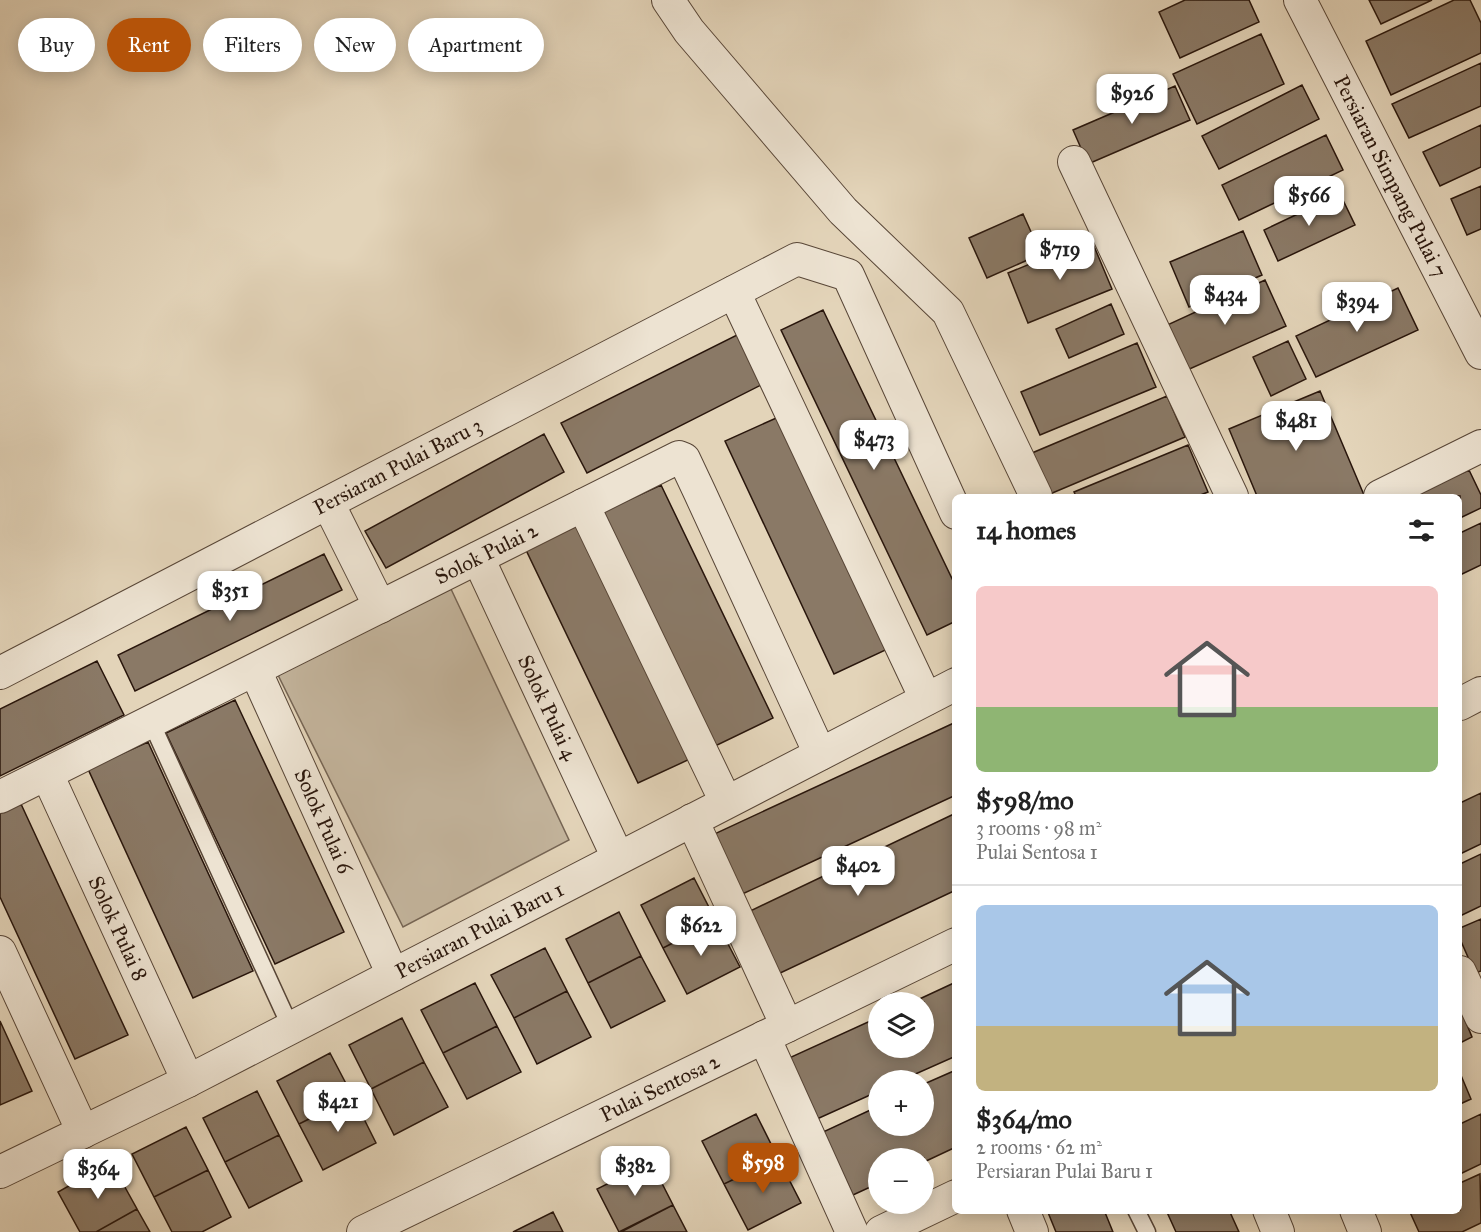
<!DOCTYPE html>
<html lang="en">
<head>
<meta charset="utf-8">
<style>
	body { margin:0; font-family:"IM FELL Great Primer",serif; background:#f2f2f2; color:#222; height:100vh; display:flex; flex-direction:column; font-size:22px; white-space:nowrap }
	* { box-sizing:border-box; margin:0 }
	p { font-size:20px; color:#767676 }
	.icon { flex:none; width:33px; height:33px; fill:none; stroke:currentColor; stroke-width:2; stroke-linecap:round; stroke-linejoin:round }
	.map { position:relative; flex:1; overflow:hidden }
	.drawer { position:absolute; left:952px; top:494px; width:510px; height:720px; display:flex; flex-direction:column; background:#fff; border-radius:9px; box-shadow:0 3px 15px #0003 }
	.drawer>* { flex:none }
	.guide { position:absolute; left:18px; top:18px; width:570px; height:54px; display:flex; gap:12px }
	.controls { position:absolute; left:868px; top:992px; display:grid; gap:12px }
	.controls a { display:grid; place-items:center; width:66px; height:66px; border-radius:50%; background:#fff; box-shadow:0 3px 15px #0003; font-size:30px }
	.price { position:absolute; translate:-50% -51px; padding:0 14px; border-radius:12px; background:#fff; color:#222; font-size:20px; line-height:39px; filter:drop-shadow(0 2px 3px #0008) }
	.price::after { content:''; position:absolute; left:50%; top:36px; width:18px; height:14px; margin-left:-9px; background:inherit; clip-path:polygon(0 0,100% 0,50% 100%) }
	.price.active { background:#b45309; color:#fff }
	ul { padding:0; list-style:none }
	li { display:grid; align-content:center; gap:12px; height:318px; padding:0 24px }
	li+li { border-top:2px solid #e0e0e0 }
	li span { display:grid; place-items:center; height:186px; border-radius:9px; color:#555 }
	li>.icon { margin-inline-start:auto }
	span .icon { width:108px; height:108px; fill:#fffc; stroke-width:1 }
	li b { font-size:26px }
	h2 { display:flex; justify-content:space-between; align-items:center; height:72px; padding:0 24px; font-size:26px }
	.chip { padding:0 21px; border-radius:27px; background:#fff; box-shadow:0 3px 15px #0003; font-size:21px; line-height:54px }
	.chip.active { background:#b45309; color:#fff }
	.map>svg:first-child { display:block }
	.green { fill:#c3b49c; stroke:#766554; stroke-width:1.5 }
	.building { fill:#8a7966; stroke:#29160c; stroke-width:1.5 }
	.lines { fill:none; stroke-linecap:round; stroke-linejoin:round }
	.service-casing { stroke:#584637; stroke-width:19 }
	.minor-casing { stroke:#584637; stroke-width:34 }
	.service { stroke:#ede3d2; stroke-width:16 }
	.minor { stroke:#ede3d2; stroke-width:32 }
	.labels { text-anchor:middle; stroke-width:5; stroke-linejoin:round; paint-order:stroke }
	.street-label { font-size:21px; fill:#29160c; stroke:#ede3d2 }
</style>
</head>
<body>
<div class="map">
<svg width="1481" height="1232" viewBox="0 0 1481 1232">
	<rect width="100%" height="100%" fill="#e3d4b9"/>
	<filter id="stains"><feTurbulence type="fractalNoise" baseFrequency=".00333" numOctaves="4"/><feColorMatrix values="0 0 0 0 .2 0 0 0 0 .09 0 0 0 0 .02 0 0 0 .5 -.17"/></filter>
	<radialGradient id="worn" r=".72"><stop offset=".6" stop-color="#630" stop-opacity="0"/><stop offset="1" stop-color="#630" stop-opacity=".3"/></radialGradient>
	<!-- green -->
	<path class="green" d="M451,589L569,840L403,927L278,675Z"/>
	<!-- building -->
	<path class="building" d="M1185,0H1249L1259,22L1180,58L1159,12Z
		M1369,0H1432L1381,24Z
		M1454,0H1470L1481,23V53L1391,95L1366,41Z
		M1261,34L1284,84L1197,124L1173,74Z
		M1481,63V106L1409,138L1392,104Z
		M1302,85L1319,119L1219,169L1202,136Z
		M1175,86L1190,120L1088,164L1073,130Z
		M1481,125V167L1440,186L1423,152Z
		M1326,135L1343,170L1239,220L1222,185Z
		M1481,186V229L1467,235L1451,199Z
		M1340,194L1355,225L1278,261L1264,230Z
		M1023,214L1041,254L987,278L969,238Z
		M1243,231L1262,275L1189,307L1170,262Z
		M1091,239L1112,289L1028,323L1008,273Z
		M1265,280L1286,326L1185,371L1165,326Z
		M1398,288L1418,330L1316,377L1296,336Z
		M1111,304L1124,334L1069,358L1056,329Z
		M823,310L956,587V621L927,635L781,330Z
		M743,332L767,382L587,473L561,423Z
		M1288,341L1306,379L1271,396L1253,357Z
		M1137,343L1156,387L1040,435L1021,392Z
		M1320,391L1364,495L1257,496L1229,429Z
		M1167,396L1185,437L1050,494L1032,453Z
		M783,415L892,647L834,674L725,441Z
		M544,434L564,472L386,568L365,531Z
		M1188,445L1208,492L1198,496H1076L1074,492Z
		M1469,470L1481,495V508L1460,518V496H1412Z
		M661,485L773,718L711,748L598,514Z
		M1481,523V565L1460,575V533Z
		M579,525L690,759L638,783L526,550Z
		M324,554L342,590L135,691L118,655Z
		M97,661L124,715L0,776V709Z
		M235,700L344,932L275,964L166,733Z
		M956,722V795L738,896L710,836Z
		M148,742L253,971L193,998L88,769Z
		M1481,793V844L1460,854V803Z
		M21,804L128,1035L75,1059L0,897V813Z
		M956,813V890L776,975L746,913Z
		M1481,854V906L1460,916V864Z
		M694,878L716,921L663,948L641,905Z
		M619,912L641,956L588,983L566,939Z
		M1481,919V971L1475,973L1460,939V928Z
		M716,921L740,967L687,994L663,948Z
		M545,948L567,991L514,1018L491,975Z
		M641,956L665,1001L611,1028L588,983Z
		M956,982V1056L902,1080H879V1091L817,1119L789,1058L879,1017V1047H924V1002H913Z
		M475,983L497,1026L443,1053L421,1010Z
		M567,991L591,1037L537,1064L514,1018Z
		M1460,1008L1472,1037L1460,1043Z
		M402,1018L424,1062L371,1089L349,1045Z
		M0,1021L32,1091L0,1105Z
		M497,1026L521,1072L467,1099L443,1053Z
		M330,1053L353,1097L299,1124L277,1081Z
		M424,1062L448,1107L394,1135L371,1089Z
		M956,1070V1147L924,1162V1158H879V1183L853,1195L823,1132L879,1106V1125H924V1084Z
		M1460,1073L1471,1099L1460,1104Z
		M257,1091L279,1135L225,1162L203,1118Z
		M353,1097L376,1143L323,1170L299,1124Z
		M756,1114L778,1158L724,1184L702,1141Z
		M1481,1114V1164L1460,1174V1124Z
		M186,1127L208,1170L154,1197L132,1154Z
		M279,1135L302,1181L249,1208L225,1162Z
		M778,1158L801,1203L748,1230L724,1184Z
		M111,1162L137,1209L96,1232H80L58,1192Z
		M651,1162L673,1205L619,1232L597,1189Z
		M208,1170L231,1217L202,1232H172L154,1197Z
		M1480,1174L1481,1223L1462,1232H1419L1409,1210H1460V1183Z
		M673,1205L687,1232H621Z
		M137,1209L150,1232H96Z
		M1047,1210H1104L1113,1232H1056Z
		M1166,1210H1229L1239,1232H1176Z
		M553,1212L563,1232H513Z"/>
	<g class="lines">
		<!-- service casing -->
		<g class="service-casing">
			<path id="service" d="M151,722L291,1028
				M1136,1210L1147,1232"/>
		</g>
		<!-- minor casing -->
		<g class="minor-casing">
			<g id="minor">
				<path d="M668,0L689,31L843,211L948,312L1036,496"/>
				<path id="s1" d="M1300,0L1481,353"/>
				<path d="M1074,162L1232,496"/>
				<path d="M734,292L926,699"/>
				<path d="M1380,496L1481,446"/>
				<path d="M328,503L380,607"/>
				<path d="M583,505L726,802"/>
				<path id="s2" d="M478,558L618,858"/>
				<path id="s3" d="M255,670L393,975"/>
				<path id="s4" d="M0,673L797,259L848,275L956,513"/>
				<path d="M1460,704L1481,693"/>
				<path id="s5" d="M47,774L188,1081"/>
				<path id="s6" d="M0,797L679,457L684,459L700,493L820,754"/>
				<path d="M692,820L787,1026"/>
				<path d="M0,952L83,1132"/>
				<path d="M1460,972L1481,1017"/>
				<path d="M764,1037L852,1232"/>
				<path id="s7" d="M0,1172L188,1081L956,684"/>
				<path d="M1023,1210L1032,1232"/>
				<path d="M1269,1210L1278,1232"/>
				<path d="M1356,1210L1365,1232"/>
				<path id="s8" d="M363,1232L956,944"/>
				<path d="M881,1232L956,1196"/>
			</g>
		</g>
		<!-- service -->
		<use href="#service" class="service"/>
		<!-- minor -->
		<use href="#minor" class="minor"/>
	</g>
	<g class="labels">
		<!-- street labels -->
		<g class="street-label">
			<text dy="7" stroke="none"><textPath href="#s1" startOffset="198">Persiaran Simpang Pulai 7</textPath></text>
			<text dy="7" stroke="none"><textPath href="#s4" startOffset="448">Persiaran Pulai Baru 3</textPath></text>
			<text dy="7" stroke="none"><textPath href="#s6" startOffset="544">Solok Pulai 2</textPath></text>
			<text dy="7" stroke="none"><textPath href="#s2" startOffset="165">Solok Pulai 4</textPath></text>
			<text dy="7" stroke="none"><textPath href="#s3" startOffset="166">Solok Pulai 6</textPath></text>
			<text dy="7" stroke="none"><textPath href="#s5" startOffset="170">Solok Pulai 8</textPath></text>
			<text dy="7" stroke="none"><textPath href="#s7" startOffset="537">Persiaran Pulai Baru 1</textPath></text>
			<text dy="7" stroke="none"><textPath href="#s8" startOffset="330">Pulai Sentosa 2</textPath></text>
		</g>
	</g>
	<rect width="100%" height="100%" filter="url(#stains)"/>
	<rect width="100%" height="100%" fill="url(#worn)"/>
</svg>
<div class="controls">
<a><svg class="icon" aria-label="layers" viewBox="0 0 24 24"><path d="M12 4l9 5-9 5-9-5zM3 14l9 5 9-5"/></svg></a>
<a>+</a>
<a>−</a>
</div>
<b class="price" style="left:1132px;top:125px">$926</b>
<b class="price" style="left:1309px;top:227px">$566</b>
<b class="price" style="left:1060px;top:281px">$719</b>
<b class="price" style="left:1225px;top:326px">$434</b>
<b class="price" style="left:1357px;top:333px">$394</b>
<b class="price" style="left:1296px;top:452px">$481</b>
<b class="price" style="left:874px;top:471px">$473</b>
<b class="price" style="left:230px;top:622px">$351</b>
<b class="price" style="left:858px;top:897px">$402</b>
<b class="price" style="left:701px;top:957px">$622</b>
<b class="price" style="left:338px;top:1133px">$421</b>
<b class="price active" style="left:763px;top:1194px">$598</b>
<b class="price" style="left:635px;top:1197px">$382</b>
<b class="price" style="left:98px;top:1200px">$364</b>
<div class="guide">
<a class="chip">Buy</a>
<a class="chip active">Rent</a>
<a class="chip">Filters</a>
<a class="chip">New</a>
<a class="chip">Apartment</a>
</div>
<section class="drawer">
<h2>14 homes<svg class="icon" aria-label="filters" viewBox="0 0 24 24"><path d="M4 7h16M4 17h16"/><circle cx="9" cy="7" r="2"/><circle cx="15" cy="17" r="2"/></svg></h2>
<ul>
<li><span style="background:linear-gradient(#f6c9c9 65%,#8fb573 0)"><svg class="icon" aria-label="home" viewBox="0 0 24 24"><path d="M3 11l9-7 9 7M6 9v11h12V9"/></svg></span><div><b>$598/mo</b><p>3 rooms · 98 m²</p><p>Pulai Sentosa 1</p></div></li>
<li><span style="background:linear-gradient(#a9c7e8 65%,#c2b280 0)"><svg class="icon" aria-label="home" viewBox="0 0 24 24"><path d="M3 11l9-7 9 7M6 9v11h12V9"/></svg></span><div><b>$364/mo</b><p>2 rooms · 62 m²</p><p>Persiaran Pulai Baru 1</p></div></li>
</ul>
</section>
</div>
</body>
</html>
